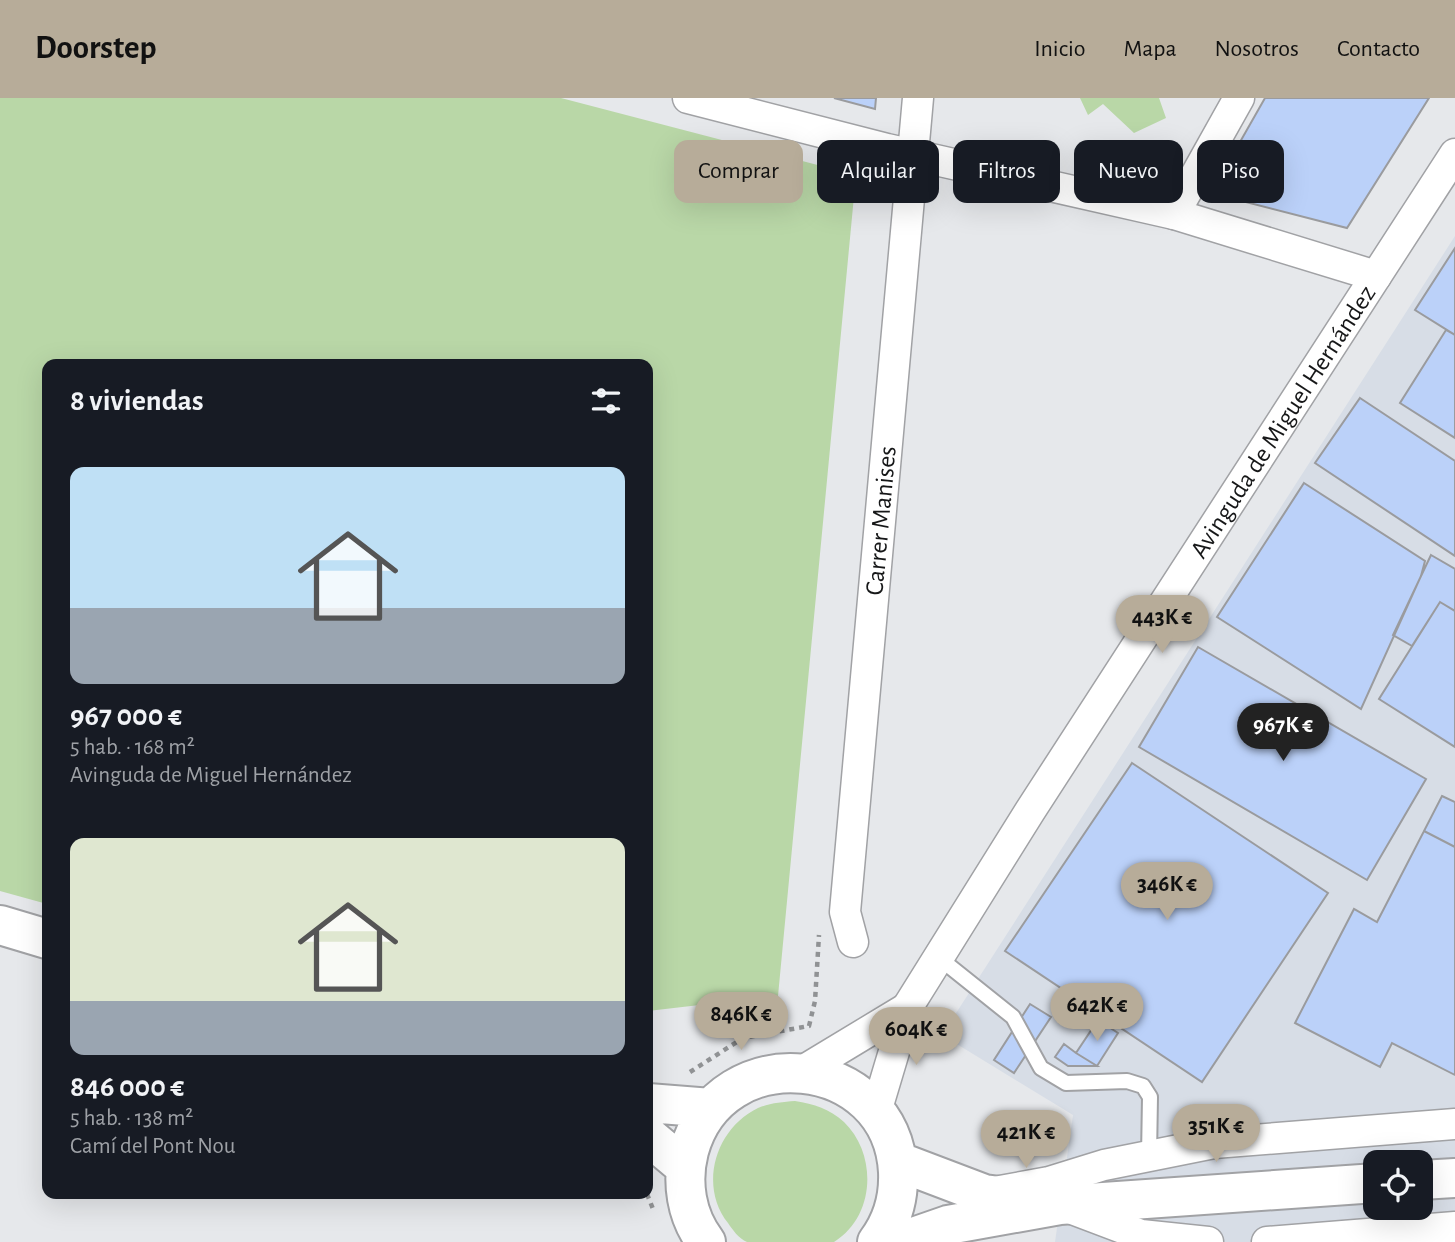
<!DOCTYPE html>
<html lang="es">
<head>
<meta charset="utf-8">
<style>
	body { margin:0; font-family:"Alegreya Sans",sans-serif; background:#20242c; color:#f1f3f6; height:100vh; display:flex; flex-direction:column; font-size:26px; white-space:nowrap }
	* { box-sizing:border-box; margin:0 }
	p { font-size:23px; color:#9ea1a6 }
	.icon { flex:none; width:38px; height:38px; fill:none; stroke:currentColor; stroke-width:2; stroke-linecap:round; stroke-linejoin:round }
	.map { position:relative; flex:1; overflow:hidden }
	.panel { position:absolute; left:42px; top:261px; width:611px; height:840px; display:flex; flex-direction:column; background:#171b24; border-radius:14px; box-shadow:0 7px 28px #0002 }
	.panel>* { flex:none }
	.guide { position:absolute; left:674px; top:42px; width:665px; height:63px; display:flex; gap:14px }
	.tools { position:absolute; left:1363px; top:1052px; display:grid; gap:14px }
	.tools a { display:grid; place-items:center; width:70px; height:70px; border-radius:14px; background:#171b24; box-shadow:0 7px 28px #0002; font-size:35px }
	.price { position:absolute; translate:-50% -60px; padding:0 16px; border-radius:24px; background:#b7ac99; color:#111; font-size:23px; line-height:46px; filter:drop-shadow(0 2px 4px #0008) }
	.price::after { content:''; position:absolute; left:50%; top:42px; width:21px; height:16px; margin-left:-10px; background:inherit; clip-path:polygon(0 0,100% 0,50% 100%) }
	.price.active { background:#222; color:#fff }
	ul { padding:0; list-style:none }
	li { display:grid; align-content:center; gap:14px; height:371px; padding:0 28px }
	li span { display:grid; place-items:center; height:217px; border-radius:14px; color:#555 }
	li>.icon { margin-inline-start:auto }
	span .icon { width:126px; height:126px; fill:#fffc; stroke-width:1 }
	li b { font-size:30px }
	h2 { display:flex; justify-content:space-between; align-items:center; height:84px; padding:0 28px; font-size:30px }
	.tag { padding:0 24px; border-radius:14px; background:#171b24; box-shadow:0 7px 28px #0002; font-size:24px; line-height:63px }
	.tag.active { background:#b7ac99; color:#111 }
	header { display:flex; align-items:center; gap:42px; box-sizing:border-box; height:98px; padding:0 35px; background:#b7ac99; color:#111 }
	header strong { font-size:33px }
	nav { display:flex; gap:38px; margin-inline-start:auto; font-size:24px }
	.map>svg:first-child { display:block }
	.built { fill:#d7dde6; fill-rule:evenodd }
	.green { fill:#b9d7a7 }
	.building { fill:#bbd1f9; stroke:#9a9b9e; stroke-width:2 }
	.lines { fill:none; stroke-linecap:round; stroke-linejoin:round }
	.lane-casing { stroke:#a1a2a5; stroke-width:18 }
	.street-casing { stroke:#a1a2a5; stroke-width:33 }
	.secondary-casing { stroke:#a1a2a5; stroke-width:42 }
	.path { stroke:#909294; stroke-width:4.5; stroke-dasharray:5 5; stroke-linecap:butt }
	.lane { stroke:#fff; stroke-width:14 }
	.street { stroke:#fff; stroke-width:30 }
	.secondary { stroke:#fff; stroke-width:38 }
	.labels { text-anchor:middle; stroke-width:5; stroke-linejoin:round; paint-order:stroke }
	.street-label { font-size:26px; fill:#161718; stroke:#e6e8eb }
</style>
</head>
<body>
<header>
<strong>Doorstep</strong>
<nav><a>Inicio</a><a>Mapa</a><a>Nosotros</a><a>Contacto</a></nav>
</header>
<div class="map">
<svg width="1455" height="1144" viewBox="0 0 1455 1144">
	<rect width="100%" height="100%" fill="#e6e8eb"/>
	<!-- built -->
	<path class="built" d="M1455,138V1144H1055L1073,1017L942,937ZM1376,1064H1421V1110H1376Z"/>
	<!-- green -->
	<path class="green" d="M0,0H561L856,77L778,898L648,913V266H47V806L0,793Z
		M1080,0H1159L1166,20L1134,35L1103,6L1088,17Z
		M795,1003C814,1006 830,1011 844,1024C878,1057 875,1119 834,1144C812,1144 790,1144 769,1144C763,1144 752,1144 747,1144C739,1141 732,1131 728,1125C698,1087 716,1030 758,1010C770,1005 782,1004 795,1003Z"/>
	<!-- building -->
	<path class="building" d="M834,0H876L875,11Z
		M1265,0H1429L1347,130L1211,95Z
		M1455,150V237L1415,212Z
		M1446,232L1455,237V340L1400,305Z
		M1360,300L1455,363V458L1315,365Z
		M1304,385L1425,463L1421,478L1361,611L1217,519Z
		M1431,457L1455,471V513L1440,504L1412,548L1393,537Z
		M1440,504L1455,513V649L1379,601Z
		M1198,549L1426,681L1367,782L1139,649Z
		M1132,665L1328,795L1202,984L1005,853Z
		M1442,698L1455,704V749L1424,733Z
		M1424,733L1455,749V977L1392,945L1380,969L1295,925L1354,811L1377,824Z
		M1030,906L1051,919L1014,975L994,962Z
		M1098,922L1118,935L1097,968L1076,955Z
		M1064,946L1076,955L1097,968H1068L1055,959Z"/>
	<g class="lines">
		<!-- lane casing -->
		<g class="lane-casing">
			<path id="lane" d="M938,859L1013,919L1041,970L1066,985L1127,983L1143,988L1150,999L1149,1058"/>
		</g>
		<!-- street casing -->
		<g class="street-casing">
			<g id="street">
				<path d="M688,0L887,51L1174,116L1376,178"/>
				<path d="M1174,116L1239,0"/>
				<path id="s1" d="M853,844L845,814L918,0"/>
				<path d="M801,974L907,910"/>
				<path id="s2" d="M876,1014L907,910L1030,713L1455,56"/>
				<path d="M1000,1093L1049,1084L1104,1067L1214,1045L1455,1026"/>
				<path d="M1067,1109L1141,1137L1208,1144"/>
				<path d="M1267,1144L1455,1129"/>
			</g>
		</g>
		<!-- secondary casing -->
		<g class="secondary-casing">
			<path id="secondary" d="M0,827L47,841
				M648,1005L711,1010
				M648,1038L685,1069
				M897,1063L984,1096L1030,1102
				M1421,1082L1455,1080
				M706,1144C686,1118 681,1084 689,1053C720,938 892,955 898,1074C899,1099 892,1124 877,1144
				M899,1144L948,1127L1060,1107L1376,1085"/>
		</g>
		<!-- path -->
		<path class="path" d="M690,974L743,940L809,928L815,903L819,837
			M647,1096L653,1111"/>
		<!-- lane -->
		<use href="#lane" class="lane"/>
		<!-- street -->
		<use href="#street" class="street"/>
		<!-- secondary -->
		<use href="#secondary" class="secondary"/>
	</g>
	<g class="labels">
		<!-- street labels -->
		<g class="street-label">
			<text dy="9" stroke="none"><textPath href="#s2" startOffset="805">Avinguda de Miguel Hernández</textPath></text>
			<text dy="9" stroke="none"><textPath href="#s1" startOffset="424">Carrer Manises</textPath></text>
		</g>
	</g>
</svg>
<div class="tools">
<a><svg class="icon" aria-label="locate" viewBox="0 0 24 24"><circle cx="12" cy="12" r="6"/><path d="M12 2v4M12 18v4M2 12h4M18 12h4"/></svg></a>
</div>
<b class="price" style="left:1162px;top:557px">443K €</b>
<b class="price active" style="left:1283px;top:665px">967K €</b>
<b class="price" style="left:1167px;top:824px">346K €</b>
<b class="price" style="left:1097px;top:945px">642K €</b>
<b class="price" style="left:741px;top:954px">846K €</b>
<b class="price" style="left:916px;top:969px">604K €</b>
<b class="price" style="left:1216px;top:1066px">351K €</b>
<b class="price" style="left:1026px;top:1072px">421K €</b>
<div class="guide">
<a class="tag active">Comprar</a>
<a class="tag">Alquilar</a>
<a class="tag">Filtros</a>
<a class="tag">Nuevo</a>
<a class="tag">Piso</a>
</div>
<section class="panel">
<h2>8 viviendas<svg class="icon" aria-label="filters" viewBox="0 0 24 24"><path d="M4 7h16M4 17h16"/><circle cx="9" cy="7" r="2"/><circle cx="15" cy="17" r="2"/></svg></h2>
<ul>
<li><span style="background:linear-gradient(#bfe0f5 65%,#9aa5b1 0)"><svg class="icon" aria-label="home" viewBox="0 0 24 24"><path d="M3 11l9-7 9 7M6 9v11h12V9"/></svg></span><div><b>967 000 €</b><p>5 hab. · 168 m²</p><p>Avinguda de Miguel Hernández</p></div></li>
<li><span style="background:linear-gradient(#dfe7d0 75%,#9aa5b1 0)"><svg class="icon" aria-label="home" viewBox="0 0 24 24"><path d="M3 11l9-7 9 7M6 9v11h12V9"/></svg></span><div><b>846 000 €</b><p>5 hab. · 138 m²</p><p>Camí del Pont Nou</p></div></li>
</ul>
</section>
</div>
</body>
</html>
